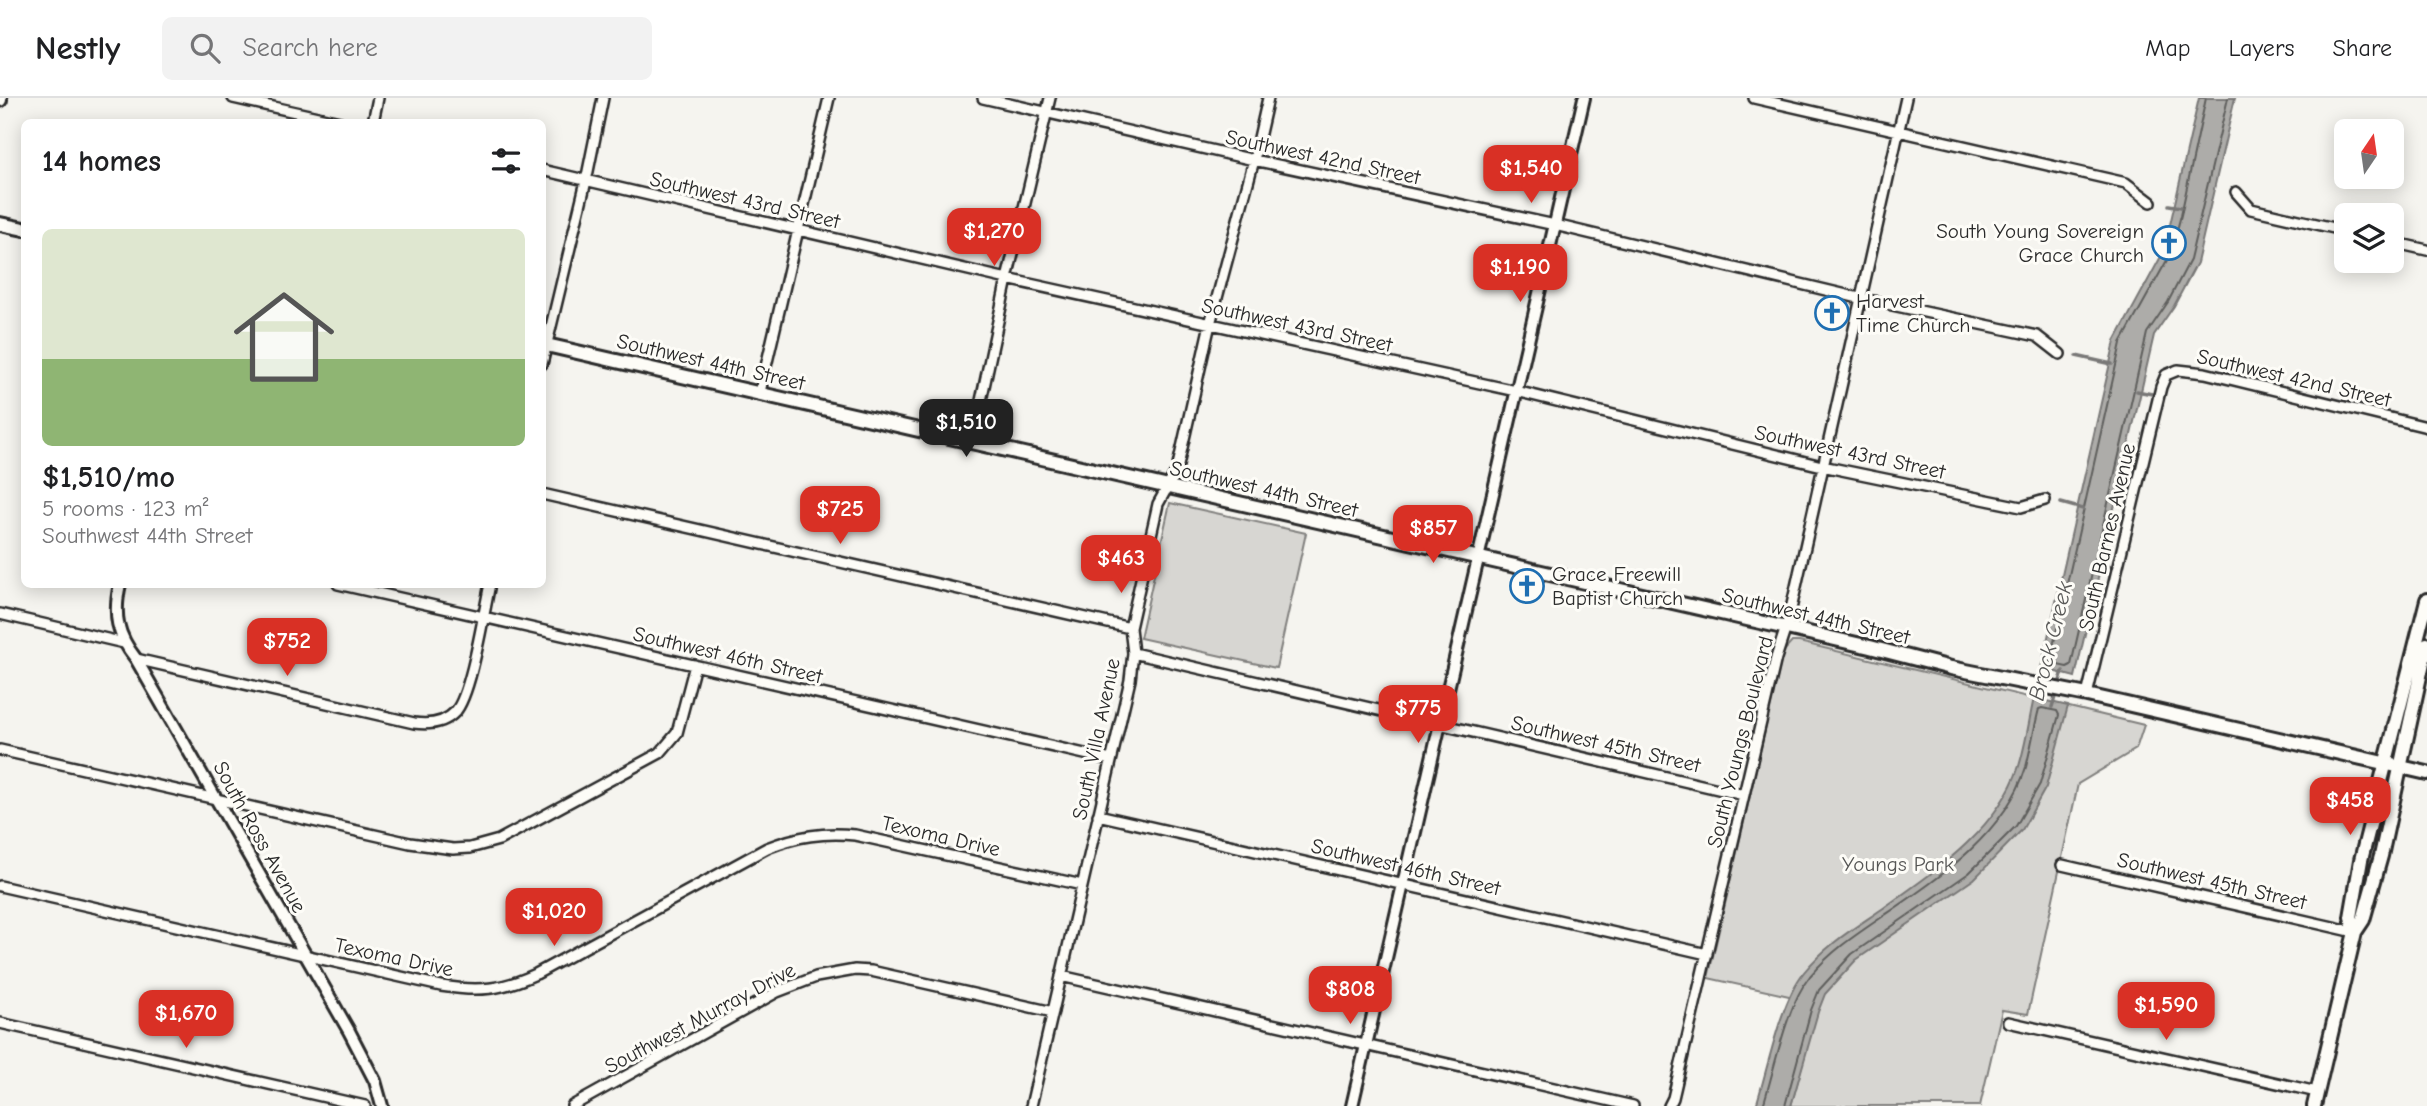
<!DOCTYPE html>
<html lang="en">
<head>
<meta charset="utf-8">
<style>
	body { margin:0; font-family:"Comic Neue",sans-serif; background:#f2f2f2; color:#202124; height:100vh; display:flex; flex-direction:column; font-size:26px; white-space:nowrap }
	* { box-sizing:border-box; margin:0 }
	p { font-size:23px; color:#757577 }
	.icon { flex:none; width:38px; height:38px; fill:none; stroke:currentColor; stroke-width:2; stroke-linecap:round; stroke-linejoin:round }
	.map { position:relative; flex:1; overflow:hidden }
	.details { position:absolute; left:21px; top:21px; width:525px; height:469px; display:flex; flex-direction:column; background:#fff; border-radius:10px; box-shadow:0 4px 18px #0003 }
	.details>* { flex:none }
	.needle { width:46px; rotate:13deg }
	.tools { position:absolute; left:2334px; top:21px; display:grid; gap:14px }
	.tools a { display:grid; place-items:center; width:70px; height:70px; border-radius:10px; background:#fff; box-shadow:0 4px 18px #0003; font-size:35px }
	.price { position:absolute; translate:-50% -60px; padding:0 16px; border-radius:14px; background:#d93025; color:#fff; font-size:23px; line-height:46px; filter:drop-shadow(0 2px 4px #0008) }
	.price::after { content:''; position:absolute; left:50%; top:42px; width:21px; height:16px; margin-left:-10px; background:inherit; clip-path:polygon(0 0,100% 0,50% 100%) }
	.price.active { background:#222; color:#fff }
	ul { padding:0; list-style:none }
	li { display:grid; align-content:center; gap:14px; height:371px; padding:0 21px }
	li+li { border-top:2px solid #e0e0e0 }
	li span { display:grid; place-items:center; height:217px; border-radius:10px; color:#555 }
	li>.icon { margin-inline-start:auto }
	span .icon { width:126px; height:126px; fill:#fffc; stroke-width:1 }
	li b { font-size:30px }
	h2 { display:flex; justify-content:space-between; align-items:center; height:84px; padding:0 21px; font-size:30px }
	header { display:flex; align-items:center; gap:42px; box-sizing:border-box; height:98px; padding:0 35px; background:#fff; border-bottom:2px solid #e0e0e0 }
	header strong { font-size:33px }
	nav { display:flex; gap:38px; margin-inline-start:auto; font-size:24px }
	.search { width:490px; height:63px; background:#f2f2f2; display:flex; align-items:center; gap:18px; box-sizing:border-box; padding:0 24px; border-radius:10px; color:#757577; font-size:26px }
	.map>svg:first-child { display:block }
	.green { fill:#d7d6d2; stroke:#81807e; stroke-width:2 }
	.water { fill:#adaca9; stroke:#797877; stroke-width:2 }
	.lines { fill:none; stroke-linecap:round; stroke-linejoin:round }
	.shore { stroke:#5f5f5d; stroke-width:2 }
	.stream { stroke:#797877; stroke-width:3.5 }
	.minor-casing { stroke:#2b2b2b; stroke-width:14 }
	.tertiary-casing { stroke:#2b2b2b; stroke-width:16 }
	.secondary-casing { stroke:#2b2b2b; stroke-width:18 }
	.minor { stroke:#fdfcf7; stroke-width:9 }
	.tertiary { stroke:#fdfcf7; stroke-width:10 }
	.secondary { stroke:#fdfcf7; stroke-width:12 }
	.labels { text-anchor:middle; stroke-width:6; stroke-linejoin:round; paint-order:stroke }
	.street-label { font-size:21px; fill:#2b2b2b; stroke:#fdfcf7 }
	.poi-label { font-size:21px; fill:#2b2b2b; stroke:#fdfcf7; text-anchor:start }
	.park-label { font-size:21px; fill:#565655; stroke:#fdfcf7 }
	.water-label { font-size:23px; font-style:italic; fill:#585857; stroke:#fdfcf7 }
</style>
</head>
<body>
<header>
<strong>Nestly</strong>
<div class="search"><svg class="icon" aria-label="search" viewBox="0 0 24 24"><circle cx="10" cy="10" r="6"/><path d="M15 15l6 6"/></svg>Search here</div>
<nav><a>Map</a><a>Layers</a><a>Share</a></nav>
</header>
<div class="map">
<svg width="2427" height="1008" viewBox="0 0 2427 1008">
	<rect width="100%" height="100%" fill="#f5f4ef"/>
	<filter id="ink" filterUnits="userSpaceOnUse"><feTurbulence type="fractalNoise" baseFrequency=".0143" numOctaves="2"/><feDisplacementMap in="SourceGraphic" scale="14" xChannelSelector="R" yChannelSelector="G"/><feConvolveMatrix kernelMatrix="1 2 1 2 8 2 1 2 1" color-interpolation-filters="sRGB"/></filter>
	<g filter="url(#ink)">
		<!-- green -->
		<path class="green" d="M1170,405L1306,435L1276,570L1140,540Z
			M1792,544H1799L2144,627L2136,651L2078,686L2028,916L2002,912L1980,1008H1791L1817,913L1789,898L1708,880L1783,554Z"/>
		<!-- water -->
		<path class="water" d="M2199,0H2235L2197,165L2174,208L2154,237L2075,579L2041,570L2115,243L2164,153Z
			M2034,600L2068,608L2046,689L2022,732L1974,781L1856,862L1825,896L1818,914L1791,1008H1756C1768,970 1780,904 1804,874C1827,846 1853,831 1882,811C1934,774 1998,732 2019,668C2026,646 2029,622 2034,600Z"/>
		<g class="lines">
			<!-- shore -->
			<path class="shore" d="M2206,0L2181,117L2171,155L2121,245L2050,562L2053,566L2067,569L2071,567L2147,235L2168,204L2190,162L2228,0
				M1763,1008C1775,970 1786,908 1810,878C1832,852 1857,836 1885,817C1939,780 2006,735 2026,669C2031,650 2034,630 2039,611L2042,610L2057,613L2059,617L2040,686L2016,728L1969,775L1852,856L1819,892L1811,912L1785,1008"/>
			<!-- stream -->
			<path class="stream" d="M2169,107L2181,109
				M2076,258L2112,266
				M2137,293L2152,296
				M2061,405L2083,411
				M2099,466L2111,469
				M2052,609L2063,573"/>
			<!-- minor casing -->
			<g class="minor-casing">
				<path id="minor" d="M233,0L340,24
					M983,0L1254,62L1555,127L1859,200L2037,238L2060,256
					M1754,0L2126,85L2151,104
					M373,24L378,0
					M542,72L1007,181L1516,293L1822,368L2021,409L2045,402
					M2236,94L2251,111L2347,133
					M2392,144L2427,152
					M542,266L586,83L603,0
					M760,294L829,0
					M972,345L1007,181L1050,0
					M542,396L1130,530
					M338,486L1111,662
					M0,516L124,545
					M1133,555L1744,697
					M136,561L414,625C429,627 444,626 455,614C471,598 484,513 490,486
					M2087,597L2161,289L2166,277L2178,272L2205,275L2427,329
					M0,652L410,745L453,751L470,750L499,742L660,655L677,635L695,567
					M1098,717L1707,856
					M2062,767L2355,834
					M0,788L441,888C479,894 501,892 536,876L767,750C797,738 823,734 855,737L1082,787
					M1061,878L1633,1008
					M2008,924L2317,994
					M0,925L365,1008
					M572,1008L777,894L816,879L855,872L871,873L1053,914
					M1031,1008L1130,582L1133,555L1130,530L1158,406L1177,372L1210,226L1254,62L1268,0
					M1669,1008L1673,1000L1776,560L1789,520L1906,0"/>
			</g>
			<!-- tertiary casing -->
			<g class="tertiary-casing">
				<path id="tertiary" d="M120,486C113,517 117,537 136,561L349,933L375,983L382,1008
					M1352,1008L1584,0"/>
			</g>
			<!-- secondary casing -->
			<g class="secondary-casing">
				<path id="secondary" d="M0,2V0
					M0,126L24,131
					M542,246L1870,549L1951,570L2087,597L2427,675
					M2355,834L2351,819L2361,762L2427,502
					M2314,1008L2355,834L2363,822L2381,758L2427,546"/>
			</g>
			<!-- minor -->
			<use href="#minor" class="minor"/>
			<!-- tertiary -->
			<use href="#tertiary" class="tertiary"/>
			<!-- secondary -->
			<use href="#secondary" class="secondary"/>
		</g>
	</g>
	<!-- icons -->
	<defs>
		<g id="church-ring" transform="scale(1.75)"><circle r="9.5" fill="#fdfcf7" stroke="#1f6fb2" stroke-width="1.5"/><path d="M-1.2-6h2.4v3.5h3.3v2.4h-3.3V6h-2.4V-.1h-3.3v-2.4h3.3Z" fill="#1f6fb2"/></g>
	</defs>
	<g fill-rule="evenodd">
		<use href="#church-ring" x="2169" y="145"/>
		<use href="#church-ring" x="1832" y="215"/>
		<use href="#church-ring" x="1527" y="488"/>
	</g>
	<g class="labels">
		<!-- street labels -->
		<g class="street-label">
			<text transform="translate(1323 59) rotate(12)" y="7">Southwest 42nd Street</text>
			<text transform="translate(745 102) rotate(13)" y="7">Southwest 43rd Street</text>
			<text transform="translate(1297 227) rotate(12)" y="7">Southwest 43rd Street</text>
			<text transform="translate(711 264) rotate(13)" y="7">Southwest 44th Street</text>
			<text transform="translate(2294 280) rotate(13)" y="7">Southwest 42nd Street</text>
			<text transform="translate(1850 354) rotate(12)" y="7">Southwest 43rd Street</text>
			<text transform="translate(1264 391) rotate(13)" y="7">Southwest 44th Street</text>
			<text transform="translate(2107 439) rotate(-77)" y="7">South Barnes Avenue</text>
			<text transform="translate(1816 518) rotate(13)" y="7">Southwest 44th Street</text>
			<text transform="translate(728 557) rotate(13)" y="7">Southwest 46th Street</text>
			<text transform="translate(1096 641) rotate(-78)" y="7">South Villa Avenue</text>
			<text transform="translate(1740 644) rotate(-76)" y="7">South Youngs Boulevard</text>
			<text transform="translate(1606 646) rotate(13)" y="7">Southwest 45th Street</text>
			<text transform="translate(941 738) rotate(13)" y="7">Texoma Drive</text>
			<text transform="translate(260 739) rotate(61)" y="7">South Ross Avenue</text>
			<text transform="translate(1406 769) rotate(13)" y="7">Southwest 46th Street</text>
			<text transform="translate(2212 783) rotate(13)" y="7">Southwest 45th Street</text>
			<text transform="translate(394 859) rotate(12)" y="7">Texoma Drive</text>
			<text transform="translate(700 920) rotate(-28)" y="7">Southwest Murray Drive</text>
		</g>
		<!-- poi labels -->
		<g class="poi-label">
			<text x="2144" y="140" text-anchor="end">South Young Sovereign<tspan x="2144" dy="24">Grace Church</tspan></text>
			<text x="1856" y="210">Harvest<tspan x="1856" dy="24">Time Church</tspan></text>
			<text x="1552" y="483">Grace Freewill<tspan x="1552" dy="24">Baptist Church</tspan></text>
		</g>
		<!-- park labels -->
		<g class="park-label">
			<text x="1898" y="773">Youngs Park</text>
		</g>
		<!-- water labels -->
		<g class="water-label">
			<text transform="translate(2050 543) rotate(-76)" y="8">Brock Creek</text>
		</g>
	</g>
</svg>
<div class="tools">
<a><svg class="needle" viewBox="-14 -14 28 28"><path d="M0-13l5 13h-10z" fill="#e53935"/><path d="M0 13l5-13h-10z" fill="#757577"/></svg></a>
<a><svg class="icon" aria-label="layers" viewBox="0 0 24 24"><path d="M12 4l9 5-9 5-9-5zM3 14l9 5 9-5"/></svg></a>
</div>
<b class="price" style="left:1531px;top:107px">$1,540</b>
<b class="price" style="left:994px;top:170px">$1,270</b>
<b class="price" style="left:1520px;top:206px">$1,190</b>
<b class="price active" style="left:966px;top:361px">$1,510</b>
<b class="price" style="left:840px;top:448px">$725</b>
<b class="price" style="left:1433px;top:467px">$857</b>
<b class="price" style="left:1121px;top:497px">$463</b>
<b class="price" style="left:287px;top:580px">$752</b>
<b class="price" style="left:1418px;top:647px">$775</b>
<b class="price" style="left:2350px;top:739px">$458</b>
<b class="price" style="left:554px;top:850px">$1,020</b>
<b class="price" style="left:1350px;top:928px">$808</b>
<b class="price" style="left:2166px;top:944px">$1,590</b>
<b class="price" style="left:186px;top:952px">$1,670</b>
<section class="details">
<h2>14 homes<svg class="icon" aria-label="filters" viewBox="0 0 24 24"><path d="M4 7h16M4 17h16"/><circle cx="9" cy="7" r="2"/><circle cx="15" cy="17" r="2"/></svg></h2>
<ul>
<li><span style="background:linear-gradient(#dfe7d0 60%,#8fb573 0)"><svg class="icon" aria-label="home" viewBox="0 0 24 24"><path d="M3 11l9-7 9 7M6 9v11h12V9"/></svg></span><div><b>$1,510/mo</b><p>5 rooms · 123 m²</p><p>Southwest 44th Street</p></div></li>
</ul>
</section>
</div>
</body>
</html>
